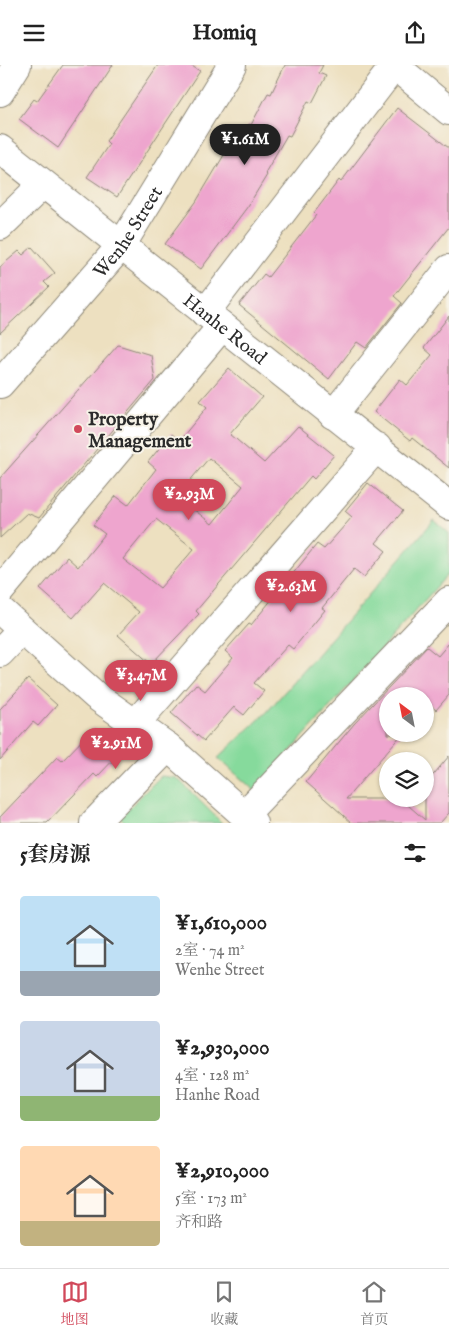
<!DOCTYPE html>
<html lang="zh">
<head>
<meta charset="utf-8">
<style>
	body { margin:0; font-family:"IM FELL English","Noto Serif SC",serif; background:#f6f6f6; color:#222; height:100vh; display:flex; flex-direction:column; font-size:19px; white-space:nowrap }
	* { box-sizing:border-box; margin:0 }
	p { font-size:16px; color:#767676 }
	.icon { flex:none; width:28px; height:28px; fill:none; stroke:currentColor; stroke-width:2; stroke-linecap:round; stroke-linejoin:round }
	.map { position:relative; height:758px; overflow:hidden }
	.sheet { display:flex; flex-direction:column; background:#fff; flex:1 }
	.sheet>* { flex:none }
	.needle { width:32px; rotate:328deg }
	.buttons { position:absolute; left:379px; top:622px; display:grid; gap:10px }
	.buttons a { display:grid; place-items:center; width:55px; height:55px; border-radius:50%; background:#fff; box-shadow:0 1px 4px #0004; font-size:25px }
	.price { position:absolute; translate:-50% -42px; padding:0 11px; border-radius:18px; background:#d1495b; color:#fff; font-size:16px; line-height:32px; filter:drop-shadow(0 1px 2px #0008) }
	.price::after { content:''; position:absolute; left:50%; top:30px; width:15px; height:11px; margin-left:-8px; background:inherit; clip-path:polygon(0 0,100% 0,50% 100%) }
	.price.active { background:#222; color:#fff }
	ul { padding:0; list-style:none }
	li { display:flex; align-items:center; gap:15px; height:125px; padding:0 20px }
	li span { display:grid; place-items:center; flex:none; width:140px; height:100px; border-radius:5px; color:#555 }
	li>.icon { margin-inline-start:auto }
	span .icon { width:60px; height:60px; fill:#fffc; stroke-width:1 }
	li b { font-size:21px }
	h2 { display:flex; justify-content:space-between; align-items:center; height:60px; padding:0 20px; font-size:21px }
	header { display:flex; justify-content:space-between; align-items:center; height:65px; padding:0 20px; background:#fff; font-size:22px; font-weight:800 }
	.tab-bar { display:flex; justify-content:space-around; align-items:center; height:70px; border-top:1px solid #e0e0e0; background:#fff; font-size:14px; color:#767676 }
	.tab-bar a { display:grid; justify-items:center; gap:2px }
	.tab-bar .active { color:#d1495b }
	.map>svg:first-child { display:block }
	.green { fill:#86da9c; stroke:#588264 }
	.building { fill:#eea5ce; fill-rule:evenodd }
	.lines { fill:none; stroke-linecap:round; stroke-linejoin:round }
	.minor-casing { stroke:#8c8676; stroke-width:30 }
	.minor { stroke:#fff; stroke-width:28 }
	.poi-dot { fill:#d1495b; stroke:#f7f3e8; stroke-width:2 }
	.labels { text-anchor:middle; stroke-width:4; stroke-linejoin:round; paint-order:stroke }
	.street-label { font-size:19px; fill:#2b2b2b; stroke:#f7f3e8 }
	.poi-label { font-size:19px; font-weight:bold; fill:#2b2b2b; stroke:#f7f3e8; text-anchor:start }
</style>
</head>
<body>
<header><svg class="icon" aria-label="menu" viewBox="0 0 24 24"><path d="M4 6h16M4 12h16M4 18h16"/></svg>Homiq<svg class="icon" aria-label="share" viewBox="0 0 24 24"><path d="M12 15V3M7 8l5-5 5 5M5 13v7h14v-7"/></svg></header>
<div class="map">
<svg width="449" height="758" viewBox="0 0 449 758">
	<rect width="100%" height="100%" fill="#f7f3e8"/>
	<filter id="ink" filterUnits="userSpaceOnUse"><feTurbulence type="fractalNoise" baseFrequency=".02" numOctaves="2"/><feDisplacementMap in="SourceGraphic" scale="10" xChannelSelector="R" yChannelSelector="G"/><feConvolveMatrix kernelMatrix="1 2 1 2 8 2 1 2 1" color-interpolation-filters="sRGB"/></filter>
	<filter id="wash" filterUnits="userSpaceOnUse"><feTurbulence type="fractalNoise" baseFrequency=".0096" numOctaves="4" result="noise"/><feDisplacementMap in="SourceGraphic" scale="20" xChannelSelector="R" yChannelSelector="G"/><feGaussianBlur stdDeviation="1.12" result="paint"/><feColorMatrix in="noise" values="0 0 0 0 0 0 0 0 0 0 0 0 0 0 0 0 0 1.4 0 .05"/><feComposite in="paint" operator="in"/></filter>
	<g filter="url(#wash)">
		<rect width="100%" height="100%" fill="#ede0c0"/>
		<!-- green -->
		<path class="green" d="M434,455L449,468V508L255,726L218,693L267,647Z
			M161,711L177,713L222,758H126L120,752Z"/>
		<g id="blocks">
			<!-- building -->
			<path class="building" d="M63,0H113L58,83L19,54L34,34L37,36Z
				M158,0H190L200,6L117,132L87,112L109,79L106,76Z
				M285,0H323L319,8L326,11L312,38L308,36L290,71L287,70L265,108L267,110L248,141L201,204L165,179L196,137L227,85L232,88L249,59L251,60L268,28L271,29Z
				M397,43L449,83V162L394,231L402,238L366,283L357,277L329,314L239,240L264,209L268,212L316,150L314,148L339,115L341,117Z
				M32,182L55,208L44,217L49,222L0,268V202L19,186L23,190Z
				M449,251V403L412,373L410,376L374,347L400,314L407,320L432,290L424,283Z
				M118,280L151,290L155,315L39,453L27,448L0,473V413Z
				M229,303L262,332L230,369L264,398L298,361L334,390L314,414L311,411L196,546L199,549L151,599L118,570L139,547L104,518L73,553L40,524L67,492L78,502L105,469L93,460L116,431L128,440L156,404L148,397L171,369L179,376L207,342L200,336ZM209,393L243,421L212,459L177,431ZM156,454L194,484L160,523L123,494Z
				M368,418L403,446L376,478L386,486L364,512L354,504L322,543L325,545L293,584L288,580L254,618L264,626L244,650L234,642L204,676L171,648L196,619L205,626L233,593L225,586L249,559L251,560L317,479L324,484L352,452L345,446Z
				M449,578V630L436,645L425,636V631H388V669H402L346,734H401L425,755V720L449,691V748L440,758H352L306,717L354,659L427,582L438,591Z
				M28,614L57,640L38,661L33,657L0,695V644Z
				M94,663L120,688L97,712L94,709L47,758H0V752L57,692L62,696Z"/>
		</g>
	</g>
	<g filter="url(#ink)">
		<use href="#blocks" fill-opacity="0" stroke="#8c8676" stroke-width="1"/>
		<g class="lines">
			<!-- minor casing -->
			<g class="minor-casing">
				<g id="minor">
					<path d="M394,0L449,46"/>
					<path d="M0,27L17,0"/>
					<path id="s1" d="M0,84L449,441"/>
					<path d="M0,161L43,119"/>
					<path d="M205,248L395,0"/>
					<path id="s2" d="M0,319L121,181L232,0"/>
					<path d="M333,350L449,204"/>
					<path d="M0,526L222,261"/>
					<path d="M0,545L96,631L168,682L253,758"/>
					<path d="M0,588L21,566"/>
					<path d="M135,659L377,382"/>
					<path d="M245,749L449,536"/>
					<path d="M94,758L168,682"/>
				</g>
			</g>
			<!-- minor -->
			<use href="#minor" class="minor"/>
		</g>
	</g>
	<!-- markers -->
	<circle class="poi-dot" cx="78" cy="364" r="5"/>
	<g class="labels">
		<!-- street labels -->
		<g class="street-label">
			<text dy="7" stroke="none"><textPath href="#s2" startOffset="199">Wenhe Street</textPath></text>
			<text dy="7" stroke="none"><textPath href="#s1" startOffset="288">Hanhe Road</textPath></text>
		</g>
		<!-- poi labels -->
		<g class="poi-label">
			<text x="88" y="360">Property<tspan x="88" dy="22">Management</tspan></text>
		</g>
	</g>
</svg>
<div class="buttons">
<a><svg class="needle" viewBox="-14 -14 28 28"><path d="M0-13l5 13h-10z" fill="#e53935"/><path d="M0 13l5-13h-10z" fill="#767676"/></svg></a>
<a><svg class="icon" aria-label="layers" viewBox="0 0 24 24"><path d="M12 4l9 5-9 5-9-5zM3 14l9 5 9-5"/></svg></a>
</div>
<b class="price active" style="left:245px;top:101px">¥1.61M</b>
<b class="price" style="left:189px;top:456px">¥2.93M</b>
<b class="price" style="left:291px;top:548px">¥2.63M</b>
<b class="price" style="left:141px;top:637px">¥3.47M</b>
<b class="price" style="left:116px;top:705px">¥2.91M</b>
</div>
<section class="sheet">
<h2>5套房源<svg class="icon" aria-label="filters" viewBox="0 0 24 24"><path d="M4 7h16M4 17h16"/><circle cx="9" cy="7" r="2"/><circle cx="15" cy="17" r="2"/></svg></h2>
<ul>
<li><span style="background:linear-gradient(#bfe0f5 75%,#9aa5b1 0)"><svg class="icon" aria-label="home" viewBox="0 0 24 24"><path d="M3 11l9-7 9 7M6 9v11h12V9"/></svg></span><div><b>¥1,610,000</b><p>2室 · 74 m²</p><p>Wenhe Street</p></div></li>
<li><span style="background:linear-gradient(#c9d6e8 75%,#8fb573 0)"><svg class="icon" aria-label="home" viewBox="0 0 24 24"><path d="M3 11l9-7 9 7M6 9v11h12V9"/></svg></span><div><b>¥2,930,000</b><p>4室 · 128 m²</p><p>Hanhe Road</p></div></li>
<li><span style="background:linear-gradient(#ffd9b3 75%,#c2b280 0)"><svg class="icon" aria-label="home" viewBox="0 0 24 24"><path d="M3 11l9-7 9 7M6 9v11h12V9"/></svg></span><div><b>¥2,910,000</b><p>5室 · 173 m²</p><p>齐和路</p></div></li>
</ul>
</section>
<nav class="tab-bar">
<a class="active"><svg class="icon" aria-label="map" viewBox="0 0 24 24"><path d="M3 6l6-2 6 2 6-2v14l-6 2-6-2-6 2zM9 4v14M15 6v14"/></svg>地图</a>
<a><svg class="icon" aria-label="saved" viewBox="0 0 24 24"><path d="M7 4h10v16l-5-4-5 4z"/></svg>收藏</a>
<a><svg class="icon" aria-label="home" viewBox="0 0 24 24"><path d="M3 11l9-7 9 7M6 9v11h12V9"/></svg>首页</a>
</nav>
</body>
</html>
